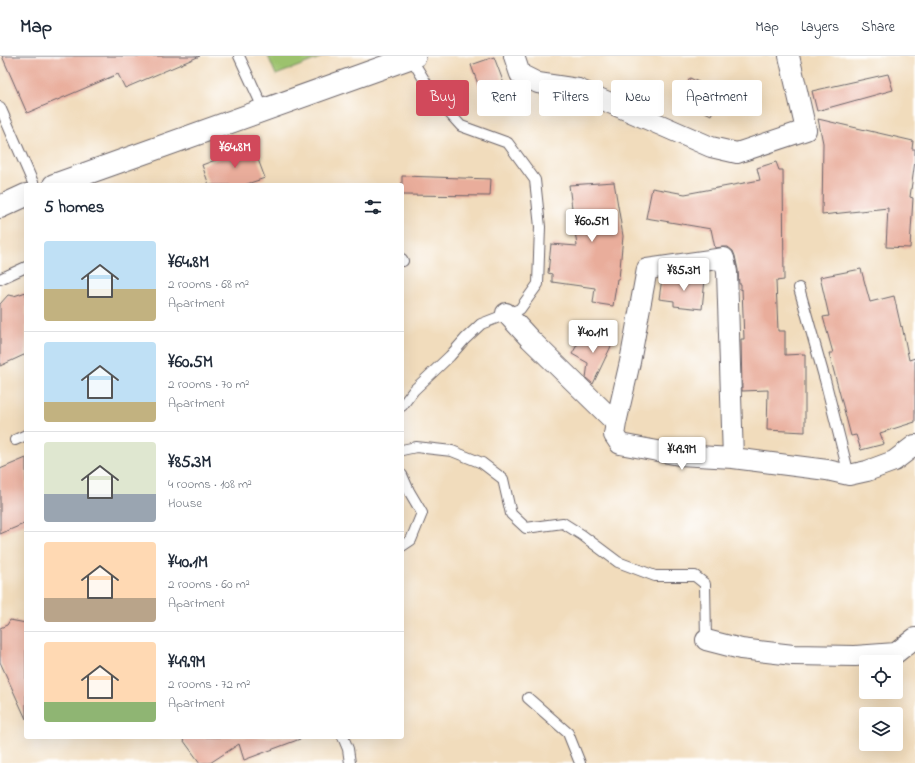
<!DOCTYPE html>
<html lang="en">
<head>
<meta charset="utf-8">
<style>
	body { margin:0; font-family:"Indie Flower",sans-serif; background:#f6f6f7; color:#1f2937; height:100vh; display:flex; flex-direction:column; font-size:15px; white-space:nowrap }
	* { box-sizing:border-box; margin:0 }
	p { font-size:13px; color:#747a83 }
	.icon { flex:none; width:22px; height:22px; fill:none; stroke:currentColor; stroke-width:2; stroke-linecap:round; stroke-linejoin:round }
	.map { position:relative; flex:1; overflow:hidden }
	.drawer { position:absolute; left:24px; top:127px; width:380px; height:556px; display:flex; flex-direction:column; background:#fff; border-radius:4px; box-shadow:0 4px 16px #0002 }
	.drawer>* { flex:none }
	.banner { position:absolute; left:416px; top:24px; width:380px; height:36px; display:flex; gap:8px }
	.fabs { position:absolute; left:859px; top:599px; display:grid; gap:8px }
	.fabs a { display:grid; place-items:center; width:44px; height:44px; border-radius:4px; background:#fff; box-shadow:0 4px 16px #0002; font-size:20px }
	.price { position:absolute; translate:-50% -34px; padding:0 9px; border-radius:4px; background:#fff; color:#222; font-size:13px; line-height:26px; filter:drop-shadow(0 1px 2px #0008) }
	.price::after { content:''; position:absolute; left:50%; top:24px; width:12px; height:9px; margin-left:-6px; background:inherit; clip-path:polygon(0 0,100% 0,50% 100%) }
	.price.on { background:#d1495b; color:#fff }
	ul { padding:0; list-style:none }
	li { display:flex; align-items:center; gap:12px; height:100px; padding:0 20px }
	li+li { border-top:1px solid #e0e1e3 }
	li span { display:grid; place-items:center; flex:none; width:112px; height:80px; border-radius:4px; color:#555 }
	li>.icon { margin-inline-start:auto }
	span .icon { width:48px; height:48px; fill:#fffc; stroke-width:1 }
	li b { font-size:17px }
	h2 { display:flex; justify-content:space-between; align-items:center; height:48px; padding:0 20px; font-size:17px }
	.tag { padding:0 14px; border-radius:4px; background:#fff; box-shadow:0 4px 16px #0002; font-size:14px; line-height:36px }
	.tag.on { background:#d1495b; color:#fff }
	header { display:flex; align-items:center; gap:24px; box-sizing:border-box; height:56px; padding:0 20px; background:#fff; border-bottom:1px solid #e0e1e3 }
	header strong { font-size:19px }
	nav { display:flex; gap:22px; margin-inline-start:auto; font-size:14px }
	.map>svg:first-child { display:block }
	.green { fill:#9cc26d; stroke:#5f7254 }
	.building { fill:#e9ad9b }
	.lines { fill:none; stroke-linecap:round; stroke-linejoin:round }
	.service-casing { stroke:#6a6368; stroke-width:12 }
	.minor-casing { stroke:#6a6368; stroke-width:22 }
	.tertiary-casing { stroke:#6a6368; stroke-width:24 }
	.service { stroke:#fff; stroke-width:10 }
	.minor { stroke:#fff; stroke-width:20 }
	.tertiary { stroke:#fff; stroke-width:22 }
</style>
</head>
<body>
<header>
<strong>Map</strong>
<nav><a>Map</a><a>Layers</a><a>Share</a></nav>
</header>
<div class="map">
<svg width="915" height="707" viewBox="0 0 915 707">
	<rect width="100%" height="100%" fill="#fff"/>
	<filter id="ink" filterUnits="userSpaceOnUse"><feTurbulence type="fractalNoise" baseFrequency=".025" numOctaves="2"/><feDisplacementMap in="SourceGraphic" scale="8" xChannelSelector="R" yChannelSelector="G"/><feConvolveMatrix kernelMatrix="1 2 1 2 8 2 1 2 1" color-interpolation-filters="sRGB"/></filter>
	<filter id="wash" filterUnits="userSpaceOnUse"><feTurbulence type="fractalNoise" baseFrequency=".012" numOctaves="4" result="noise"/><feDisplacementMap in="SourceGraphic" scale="16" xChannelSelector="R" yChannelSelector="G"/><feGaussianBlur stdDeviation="0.9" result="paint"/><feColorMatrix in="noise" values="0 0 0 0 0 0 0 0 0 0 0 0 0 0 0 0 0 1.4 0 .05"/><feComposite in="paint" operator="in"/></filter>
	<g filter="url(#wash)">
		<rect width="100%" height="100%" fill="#f1dcbc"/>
		<!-- green -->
		<path class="green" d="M268,0H325L276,19Z"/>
		<g id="blocks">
			<!-- building -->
			<path class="building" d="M2,0H200L125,32L118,18L27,57Z
				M494,1L506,33L483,42L471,9Z
				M888,18L893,34L817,55L812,35Z
				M690,22L722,37L711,59L679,43Z
				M818,63L913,85L912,93H915V105L910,141L913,142L910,192L886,191L888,152L822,159L823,87Z
				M253,90L265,122L244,129H209L202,109Z
				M776,106L779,114H783L784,224L776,225L778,275H785V299L805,298V376L767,374L768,334L742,335L741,283H744L742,233L741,234V228H739L738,214L735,200L733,195L728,191H722L715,192L711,173L646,162L652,132L685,138L760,124L757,112Z
				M402,120L433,121L491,123L490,140L402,139Z
				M614,126L623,180L619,223H617L613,250L593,247L595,232L552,226V218L548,217L551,188L577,190L569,129Z
				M861,213L870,246L894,240L901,271L902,270L909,304L915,302V366L880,377L884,388L861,394L856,379L851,380L829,297H833L823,261L829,260L820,221Z
				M682,220L705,223L702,253L674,250V245L659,243L662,222L682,224Z
				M26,236V298L0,310V248L8,239L14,240Z
				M591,275L613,286L593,328L586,322L588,307L572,298L582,280L590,284Z
				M26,402V467L0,478V413Z
				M10,564L26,567V663L0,606V572L7,569Z
				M181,681H300V683L244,704L239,688L210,707H200Z"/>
		</g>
	</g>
	<g filter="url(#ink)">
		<use href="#blocks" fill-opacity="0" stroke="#6a6368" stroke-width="1"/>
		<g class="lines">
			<!-- service casing -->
			<g class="service-casing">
				<path id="service" d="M239,0L264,54
					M0,51L34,129
					M402,203L403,205
					M0,223L26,211
					M799,232L825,324L849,419
					M402,350L414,334L450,300L465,283L481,268L520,253L538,228L540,171L535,124L508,87L461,70L434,40L411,2
					M15,384L26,379
					M402,394L416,391L452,395L482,407L503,423L511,458L526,472L563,467L582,479L618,506L655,520H695L705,528L706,584
					M402,419L409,435L422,457L411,484L402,490
					M528,642L568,677L580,707
					M343,681L348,693L350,707"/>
			</g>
			<!-- minor casing -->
			<g class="minor-casing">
				<path id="minor" d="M514,0L520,18L538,27L578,33L711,91L737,97L806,74L789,0
					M506,257L530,283L616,367L614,379L620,388L679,399L733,402L827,414L849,419L867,415L894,405L915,389
					M616,367L630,306L647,213L724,202L727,216L733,402
					M706,584L741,593L793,599L855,600L896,597L915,582"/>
			</g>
			<!-- tertiary casing -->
			<g class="tertiary-casing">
				<path id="tertiary" d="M54,129L415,0
					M0,151L26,139"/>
			</g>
			<!-- service -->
			<use href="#service" class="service"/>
			<!-- minor -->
			<use href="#minor" class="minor"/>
			<!-- tertiary -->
			<use href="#tertiary" class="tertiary"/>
		</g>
	</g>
</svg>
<div class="fabs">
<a><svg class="icon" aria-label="locate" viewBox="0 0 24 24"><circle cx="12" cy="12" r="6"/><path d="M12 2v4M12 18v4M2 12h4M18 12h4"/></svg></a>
<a><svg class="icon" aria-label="layers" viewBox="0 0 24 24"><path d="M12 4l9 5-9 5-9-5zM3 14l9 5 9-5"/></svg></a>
</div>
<b class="price on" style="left:235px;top:113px">¥64.8M</b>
<b class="price" style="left:592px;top:187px">¥60.5M</b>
<b class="price" style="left:684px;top:236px">¥85.3M</b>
<b class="price" style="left:593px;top:298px">¥40.1M</b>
<b class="price" style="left:682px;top:415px">¥49.9M</b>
<div class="banner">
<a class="tag on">Buy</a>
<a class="tag">Rent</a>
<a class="tag">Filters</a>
<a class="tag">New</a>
<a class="tag">Apartment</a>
</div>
<section class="drawer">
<h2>5 homes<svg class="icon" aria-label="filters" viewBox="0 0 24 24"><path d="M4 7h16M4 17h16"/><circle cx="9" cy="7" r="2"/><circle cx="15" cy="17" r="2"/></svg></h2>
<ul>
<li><span style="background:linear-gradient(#bfe0f5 60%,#c2b280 0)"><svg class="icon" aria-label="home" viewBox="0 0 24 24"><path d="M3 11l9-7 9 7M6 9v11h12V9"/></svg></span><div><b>¥64.8M</b><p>2 rooms · 68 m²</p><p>Apartment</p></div></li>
<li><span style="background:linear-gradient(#bfe0f5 75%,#c2b280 0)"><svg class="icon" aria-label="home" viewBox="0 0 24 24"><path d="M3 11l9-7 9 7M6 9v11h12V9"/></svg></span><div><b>¥60.5M</b><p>2 rooms · 70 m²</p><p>Apartment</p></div></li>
<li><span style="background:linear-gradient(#dfe7d0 65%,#9aa5b1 0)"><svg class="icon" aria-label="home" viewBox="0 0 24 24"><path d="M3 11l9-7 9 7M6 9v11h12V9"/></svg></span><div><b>¥85.3M</b><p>4 rooms · 108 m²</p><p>House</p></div></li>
<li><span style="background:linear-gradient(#ffd9b3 70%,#b9a48a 0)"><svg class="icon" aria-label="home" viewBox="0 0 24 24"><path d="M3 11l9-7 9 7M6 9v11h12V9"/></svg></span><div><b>¥40.1M</b><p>2 rooms · 60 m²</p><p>Apartment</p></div></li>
<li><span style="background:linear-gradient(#ffd9b3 75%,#8fb573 0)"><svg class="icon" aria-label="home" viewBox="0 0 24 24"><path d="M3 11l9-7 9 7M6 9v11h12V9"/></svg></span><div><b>¥49.9M</b><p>2 rooms · 72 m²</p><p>Apartment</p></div></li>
</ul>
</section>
</div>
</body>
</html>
